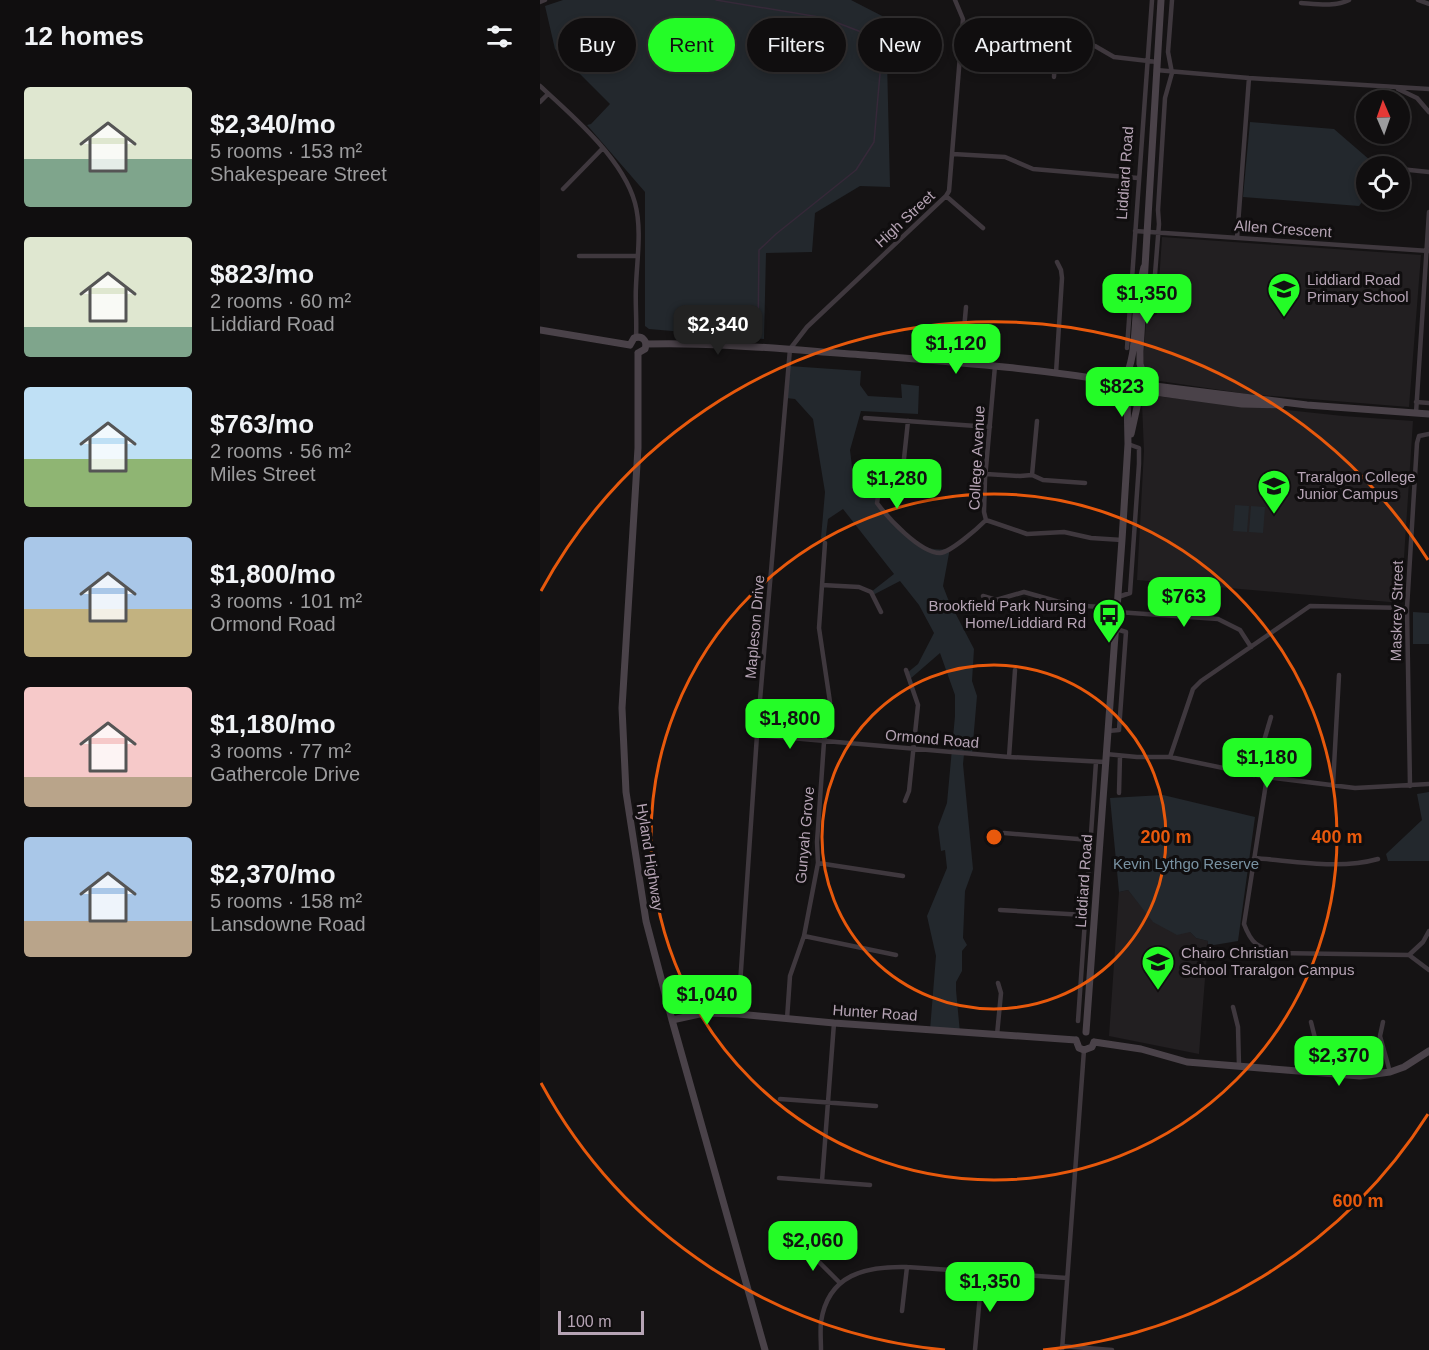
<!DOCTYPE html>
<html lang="en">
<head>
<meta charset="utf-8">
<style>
	body { margin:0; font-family:Arial,sans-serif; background:#191718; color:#f1f3f6; height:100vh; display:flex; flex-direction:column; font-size:22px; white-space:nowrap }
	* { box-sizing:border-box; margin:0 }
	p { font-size:20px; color:#9c9c9e }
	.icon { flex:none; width:33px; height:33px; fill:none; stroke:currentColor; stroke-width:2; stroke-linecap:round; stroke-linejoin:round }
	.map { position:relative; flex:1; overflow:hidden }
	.drawer { display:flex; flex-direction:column; background:#100e0f; width:540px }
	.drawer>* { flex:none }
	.guide { position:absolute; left:18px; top:18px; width:570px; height:54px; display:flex; gap:12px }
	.needle { width:39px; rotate:358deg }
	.tools { position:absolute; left:816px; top:90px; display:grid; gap:12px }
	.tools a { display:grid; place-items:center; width:54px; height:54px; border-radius:50%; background:#100e0f; box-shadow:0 3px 9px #0003,0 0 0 2px #302e2f; font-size:30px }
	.scale { position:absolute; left:18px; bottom:15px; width:86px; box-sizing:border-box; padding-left:6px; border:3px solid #b6a4b5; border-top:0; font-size:16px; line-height:21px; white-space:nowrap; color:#b6a4b5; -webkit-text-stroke:4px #100e0f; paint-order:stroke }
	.price { position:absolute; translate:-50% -51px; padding:0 14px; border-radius:12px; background:#24fc27; color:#111; font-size:20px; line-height:39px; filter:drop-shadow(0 2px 3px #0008) }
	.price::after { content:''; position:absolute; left:50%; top:36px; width:18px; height:14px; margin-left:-9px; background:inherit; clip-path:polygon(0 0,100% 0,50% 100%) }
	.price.selected { background:#222; color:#fff }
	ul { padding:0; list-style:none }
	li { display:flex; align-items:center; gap:18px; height:150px; padding:0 24px }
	li span { display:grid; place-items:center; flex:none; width:168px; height:120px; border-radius:6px; color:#555 }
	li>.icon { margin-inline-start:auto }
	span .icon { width:72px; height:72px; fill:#fffc; stroke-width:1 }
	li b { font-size:26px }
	h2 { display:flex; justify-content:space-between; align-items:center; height:72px; padding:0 24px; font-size:26px }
	.tag { padding:0 21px; border-radius:27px; background:#100e0f; box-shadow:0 3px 9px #0003,0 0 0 2px #302e2f; font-size:21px; line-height:54px }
	.tag.selected { background:#24fc27; color:#111 }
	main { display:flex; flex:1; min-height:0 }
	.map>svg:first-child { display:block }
	.built { fill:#221f21 }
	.green { fill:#23282d }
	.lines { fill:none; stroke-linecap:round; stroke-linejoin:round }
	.stream { stroke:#362939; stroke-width:1.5 }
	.street { stroke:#3f383e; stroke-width:4.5 }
	.secondary { stroke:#4a4249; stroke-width:7 }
	.ring { fill:none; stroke:#e8590c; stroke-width:3 }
	.labels { text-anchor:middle; stroke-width:6; stroke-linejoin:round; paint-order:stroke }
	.street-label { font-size:15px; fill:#b6a4b5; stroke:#100e0f }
	.poi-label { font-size:15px; fill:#b6a4b5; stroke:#100e0f; text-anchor:start }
	.park-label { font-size:15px; fill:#7992a2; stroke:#100e0f }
	.centre { fill:#e8590c; stroke:#100e0f; stroke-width:3 }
	.ring-label { font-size:18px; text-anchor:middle; font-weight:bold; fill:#e8590c; stroke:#100e0f; stroke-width:6; stroke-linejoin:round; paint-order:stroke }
</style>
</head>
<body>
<main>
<section class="drawer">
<h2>12 homes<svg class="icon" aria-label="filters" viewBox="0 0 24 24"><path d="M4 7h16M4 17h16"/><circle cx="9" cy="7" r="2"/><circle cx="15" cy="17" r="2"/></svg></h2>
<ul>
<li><span style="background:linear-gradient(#dfe7d0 60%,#7fa58c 0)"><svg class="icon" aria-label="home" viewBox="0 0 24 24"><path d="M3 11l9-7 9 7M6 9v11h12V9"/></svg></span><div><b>$2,340/mo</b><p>5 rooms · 153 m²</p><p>Shakespeare Street</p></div></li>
<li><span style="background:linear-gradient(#dfe7d0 75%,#7fa58c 0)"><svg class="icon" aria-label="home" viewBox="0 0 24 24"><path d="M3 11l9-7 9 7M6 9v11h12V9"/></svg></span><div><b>$823/mo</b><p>2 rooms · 60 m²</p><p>Liddiard Road</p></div></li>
<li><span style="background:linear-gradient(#bfe0f5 60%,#8fb573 0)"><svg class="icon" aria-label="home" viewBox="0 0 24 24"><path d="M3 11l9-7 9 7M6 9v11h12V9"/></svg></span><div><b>$763/mo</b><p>2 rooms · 56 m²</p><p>Miles Street</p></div></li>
<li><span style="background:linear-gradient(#a9c7e8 60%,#c2b280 0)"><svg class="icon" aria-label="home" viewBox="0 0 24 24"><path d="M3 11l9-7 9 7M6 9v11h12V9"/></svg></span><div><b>$1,800/mo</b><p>3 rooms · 101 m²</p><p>Ormond Road</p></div></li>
<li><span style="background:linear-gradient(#f6c9c9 75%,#b9a48a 0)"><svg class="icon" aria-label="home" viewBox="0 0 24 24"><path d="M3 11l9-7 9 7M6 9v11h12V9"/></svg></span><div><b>$1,180/mo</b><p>3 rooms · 77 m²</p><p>Gathercole Drive</p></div></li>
<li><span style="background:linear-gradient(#a9c7e8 70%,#b9a48a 0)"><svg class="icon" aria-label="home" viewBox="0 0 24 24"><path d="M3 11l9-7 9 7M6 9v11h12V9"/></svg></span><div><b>$2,370/mo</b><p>5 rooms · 158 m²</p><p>Lansdowne Road</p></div></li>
</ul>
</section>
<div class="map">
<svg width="889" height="1350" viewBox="0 0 889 1350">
	<rect width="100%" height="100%" fill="#151314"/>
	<!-- built -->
	<path class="built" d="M622,237L881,255L869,407L707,394L613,380L603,366L606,322L617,314Z
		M614,396L803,416L873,421L861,603L597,580L604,451L602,404Z
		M588,890L614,922L650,932L656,938L668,941L659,1054L569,1036L579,892Z"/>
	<!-- green -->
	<path class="green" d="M23,0H311L346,18L350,187L320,186L275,213L272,252L226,253L224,339L109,329L105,326V192L47,125L51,124L70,104L15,49L5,6Z
		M710,122L794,129L831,161L830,166H826V197L819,206L703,197Z
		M249,366L321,371L320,385L328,396L362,398L361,384L379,386L378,414L321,411L310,450L314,483L339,490L338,504C357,524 379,557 410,548L403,586L408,599L434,649L432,681L437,696L432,754H424L423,764L433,869L425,891L423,938L427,945L422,951V971L416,982V990L420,1033L390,1030L396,956L387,916L407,868L405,850L401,851L398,827L407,803L415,716V695L400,653L370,679L367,673L378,664L394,633L379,605L360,581L333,595L331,592L354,574L303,509L288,519L285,543L281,538L285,492L273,419L255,399L246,398Z
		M695,505L709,506L707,532L693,531Z
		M711,506L725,507L723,533L709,532Z
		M873,612L889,613V644H873Z
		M889,792V861H848L846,854L882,820L877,794Z
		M623,795L715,817L698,941L668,946V941L656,938L650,932L637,935L613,922L588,890L579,892L570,798Z"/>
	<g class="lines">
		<!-- stream -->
		<path class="stream" d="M176,0L285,18L329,35L341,62L334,142L316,170L236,234L219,250L218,336"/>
		<!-- street -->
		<path class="street" d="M878,0L889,4
			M0,2L5,0
			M761,3C776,4 796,7 809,0
			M422,47L463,46L485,37L539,40L555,46L574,57L617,62
			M616,70L709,78L889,89
			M514,77L516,39
			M0,86C33,116 83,159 95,203C102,229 97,259 96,286C95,303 97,320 96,337
			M858,89L877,98L889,112
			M0,102L8,94
			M413,154L465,157L493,169L598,178
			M860,169L889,172
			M23,189L63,148
			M406,196L443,228
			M595,231L889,251
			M697,238L709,78
			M39,256H97
			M603,321L612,312L619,224L618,210L625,98L632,73L628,52L632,0
			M587,348L612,0
			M421,363L426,307
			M455,366L445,479L444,512L446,520L487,534L524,532L551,538L582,540
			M516,373L522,278L521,270L517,262
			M876,402L889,403
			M876,413L889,212
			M325,418L450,427
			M368,421L363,468L339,490L337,503C348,518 380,553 400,553C411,552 438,528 446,520
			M446,474L480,476L492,475L503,480L545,483
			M492,475L497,421
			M282,585L319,587L331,592L341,612
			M443,596L456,600L484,592L530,605L577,608
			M578,597L590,593L599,464V448L588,444
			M577,612L678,619L700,630L711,647
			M568,731L579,730L586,632L576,629
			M217,735L469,757L565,762
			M566,754L597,757H630L727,777L815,788L889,784
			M469,757L475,670
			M630,757L653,689L661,681L770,606L867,608
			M714,775L731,717
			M727,777L704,924C711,943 717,947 737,953L869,955L889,970
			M793,785L799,675
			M870,786L867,608L877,443L879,436L889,434
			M579,793L580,756
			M365,801L369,791L378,705L366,670
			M464,833L550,840
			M714,858C755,861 799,870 838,859
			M278,863L363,876
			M460,910L545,915
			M264,936L356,955
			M869,955L883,942L889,931
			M693,1007L698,1027L699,1066
			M198,1014L217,735L250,349L267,327L406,196L409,191L423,19L415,0
			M247,1019L250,976L264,936L278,863L277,842L284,742L290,702L279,628L285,543
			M538,1021L556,762
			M771,1022L775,1038L774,1072
			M843,1022L840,1036L850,1072
			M457,1035L461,993L458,983
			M240,1099L336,1106
			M239,1178L330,1185
			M282,1181L294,1023
			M248,1256L266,1254L276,1259L300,1283
			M362,1311L367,1267
			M522,1346L572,1350
			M281,1350C281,1341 280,1331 281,1322C288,1274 326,1266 367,1267L527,1278
			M435,1350L442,1273
			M522,1350L544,1050"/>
		<!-- secondary -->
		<path class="secondary" d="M604,267C601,280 598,292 597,305C594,331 596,359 583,383L584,393L594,399L604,395L607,385L600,364V351L621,0
			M0,330L90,345
			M106,344C179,342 252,350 325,355C411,362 497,368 583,383
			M90,345L94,338C102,335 108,341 105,349L98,353
			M98,353V448L82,708L86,792L106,921L132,1020L225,1350
			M607,385L767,405L889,414
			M607,391L702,404L741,405
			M591,434L599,398
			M132,1020L164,1013L198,1014L294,1023L536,1040
			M546,1032L582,540L588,444L587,396
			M536,1040L539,1048L544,1050L552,1047L554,1042
			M554,1042L601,1049L647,1062L820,1076L850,1072L864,1067L889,1051"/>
	</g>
	<!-- distance rings -->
	<g class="ring">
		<circle cx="454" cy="837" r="172"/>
		<circle cx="454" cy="837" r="343"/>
		<path d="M888 1114A515 515 0 0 1 503 1350M405 1350A515 515 0 0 1 1 1083M1 591A515 515 0 0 1 888 560"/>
	</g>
	<!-- icons -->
	<defs>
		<g id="school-pin" transform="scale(1.725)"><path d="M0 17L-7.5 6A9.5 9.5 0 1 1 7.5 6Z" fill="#24fc27" stroke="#100e0f"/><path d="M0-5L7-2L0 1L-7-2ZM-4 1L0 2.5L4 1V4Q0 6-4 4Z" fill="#111"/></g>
		<g id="bus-pin" transform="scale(1.725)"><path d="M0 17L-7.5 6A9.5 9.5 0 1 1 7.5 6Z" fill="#24fc27" stroke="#100e0f"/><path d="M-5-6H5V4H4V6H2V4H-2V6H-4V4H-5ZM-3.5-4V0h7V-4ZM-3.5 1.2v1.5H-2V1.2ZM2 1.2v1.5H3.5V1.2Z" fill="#111"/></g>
	</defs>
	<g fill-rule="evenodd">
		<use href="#school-pin" x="744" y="289"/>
		<use href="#school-pin" x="734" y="486"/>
		<use href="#bus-pin" x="569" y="615"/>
		<use href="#school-pin" x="618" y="962"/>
	</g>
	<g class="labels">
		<!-- street labels -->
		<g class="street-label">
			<text transform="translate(585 173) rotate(-86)" y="5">Liddiard Road</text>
			<text transform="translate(365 219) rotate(-43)" y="5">High Street</text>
			<text transform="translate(743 229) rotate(4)" y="5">Allen Crescent</text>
			<text transform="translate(437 458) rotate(-87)" y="5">College Avenue</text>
			<text transform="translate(857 611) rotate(-89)" y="5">Maskrey Street</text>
			<text transform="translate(215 627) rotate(-85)" y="5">Mapleson Drive</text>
			<text transform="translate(392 739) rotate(5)" y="5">Ormond Road</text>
			<text transform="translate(265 835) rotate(-85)" y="5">Gunyah Grove</text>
			<text transform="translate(110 857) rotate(81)" y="5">Hyland Highway</text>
			<text transform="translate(544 881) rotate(-86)" y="5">Liddiard Road</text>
			<text transform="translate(335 1013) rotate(4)" y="5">Hunter Road</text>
		</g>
		<!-- poi labels -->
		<g class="poi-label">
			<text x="767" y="285">Liddiard Road<tspan x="767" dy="17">Primary School</tspan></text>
			<text x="757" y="482">Traralgon College<tspan x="757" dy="17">Junior Campus</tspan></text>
			<text x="546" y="611" text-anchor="end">Brookfield Park Nursing<tspan x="546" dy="17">Home/Liddiard Rd</tspan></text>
			<text x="641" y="958">Chairo Christian<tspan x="641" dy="17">School Traralgon Campus</tspan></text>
		</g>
		<!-- park labels -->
		<g class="park-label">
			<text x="646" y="869">Kevin Lythgo Reserve</text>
		</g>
	</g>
	<circle cx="454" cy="837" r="9" class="centre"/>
	<g class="ring-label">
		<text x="626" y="843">200 m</text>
		<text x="797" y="843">400 m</text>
		<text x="818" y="1207">600 m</text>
	</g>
</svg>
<div class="tools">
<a><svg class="needle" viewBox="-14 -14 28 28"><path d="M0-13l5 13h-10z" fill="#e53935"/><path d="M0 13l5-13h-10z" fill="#9c9c9e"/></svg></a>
<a><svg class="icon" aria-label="locate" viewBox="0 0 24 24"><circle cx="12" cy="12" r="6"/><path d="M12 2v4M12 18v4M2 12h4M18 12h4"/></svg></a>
</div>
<div class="scale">100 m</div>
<b class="price" style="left:607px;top:325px">$1,350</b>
<b class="price selected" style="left:178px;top:356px">$2,340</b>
<b class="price" style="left:416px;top:375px">$1,120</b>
<b class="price" style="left:582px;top:418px">$823</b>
<b class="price" style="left:357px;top:510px">$1,280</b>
<b class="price" style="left:644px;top:628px">$763</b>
<b class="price" style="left:250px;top:750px">$1,800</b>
<b class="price" style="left:727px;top:789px">$1,180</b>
<b class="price" style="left:167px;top:1026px">$1,040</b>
<b class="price" style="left:799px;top:1087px">$2,370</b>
<b class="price" style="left:273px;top:1272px">$2,060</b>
<b class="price" style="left:450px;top:1313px">$1,350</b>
<div class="guide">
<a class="tag">Buy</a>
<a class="tag selected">Rent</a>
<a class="tag">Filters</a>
<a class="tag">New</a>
<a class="tag">Apartment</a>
</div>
</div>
</main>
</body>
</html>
